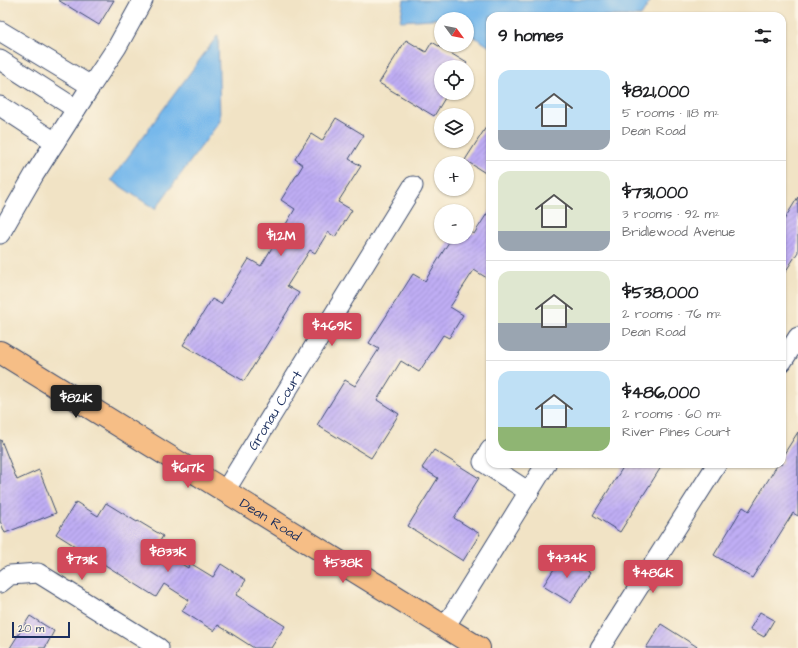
<!DOCTYPE html>
<html lang="en">
<head>
<meta charset="utf-8">
<style>
	body { margin:0; font-family:"Architects Daughter",sans-serif; background:#f2f2f2; color:#202124; height:100vh; display:flex; flex-direction:column; font-size:15px; white-space:nowrap }
	* { box-sizing:border-box; margin:0 }
	p { font-size:13px; color:#757577 }
	.icon { flex:none; width:22px; height:22px; fill:none; stroke:currentColor; stroke-width:2; stroke-linecap:round; stroke-linejoin:round }
	.map { position:relative; flex:1; overflow:hidden }
	.details { position:absolute; left:486px; top:12px; width:300px; height:456px; display:flex; flex-direction:column; background:#fff; border-radius:12px; box-shadow:0 1px 3px #0004 }
	.details>* { flex:none }
	.needle { width:26px; rotate:122deg }
	.buttons { position:absolute; left:434px; top:12px; display:grid; gap:8px }
	.buttons a { display:grid; place-items:center; width:40px; height:40px; border-radius:50%; background:#fff; box-shadow:0 1px 3px #0004; font-size:20px }
	.scale { position:absolute; left:12px; bottom:10px; width:58px; box-sizing:border-box; padding-left:4px; border:2px solid #1b2f5e; border-top:0; font-size:11px; line-height:14px; white-space:nowrap; color:#1b2f5e; -webkit-text-stroke:3px #fcf5e5; paint-order:stroke }
	.price { position:absolute; translate:-50% -34px; padding:0 9px; border-radius:4px; background:#d1495b; color:#fff; font-size:13px; line-height:26px; filter:drop-shadow(0 1px 2px #0008) }
	.price::after { content:''; position:absolute; left:50%; top:24px; width:12px; height:9px; margin-left:-6px; background:inherit; clip-path:polygon(0 0,100% 0,50% 100%) }
	.price.current { background:#222; color:#fff }
	ul { padding:0; list-style:none }
	li { display:flex; align-items:center; gap:12px; height:100px; padding:0 12px }
	li+li { border-top:1px solid #e0e0e0 }
	li span { display:grid; place-items:center; flex:none; width:112px; height:80px; border-radius:12px; color:#555 }
	li>.icon { margin-inline-start:auto }
	span .icon { width:48px; height:48px; fill:#fffc; stroke-width:1 }
	li b { font-size:17px }
	h2 { display:flex; justify-content:space-between; align-items:center; height:48px; padding:0 12px; font-size:17px }
	.map>svg:first-child { display:block }
	.water { fill:#76b8eb; stroke:#4874a4 }
	.building { fill:url(#building-hatch) }
	.lines { fill:none; stroke-linecap:round; stroke-linejoin:round }
	.minor-casing { stroke:#3b4a6d; stroke-width:21 }
	.major-casing { stroke:#3b4a6d; stroke-width:24 }
	.minor { stroke:#fff; stroke-width:19 }
	.major { stroke:#f6be86; stroke-width:22 }
	.labels { text-anchor:middle; stroke-width:3; stroke-linejoin:round; paint-order:stroke }
	.street-label { font-size:14px; fill:#1b2f5e; stroke:#fcf5e5 }
</style>
</head>
<body>
<div class="map">
<svg width="798" height="648" viewBox="0 0 798 648">
	<defs>
		<pattern id="building-hatch" width="6" height="6" patternUnits="userSpaceOnUse"><rect width="6" height="6" fill="#bfadf4"/><path d="M-1 1l2-2M0 6l6-6M5 7l2-2" fill="none" stroke="#9a8dc9"/></pattern>
	</defs>
	<rect width="100%" height="100%" fill="#fcf5e5"/>
	<filter id="ink" filterUnits="userSpaceOnUse"><feTurbulence type="fractalNoise" baseFrequency=".025" numOctaves="2"/><feDisplacementMap in="SourceGraphic" scale="8" xChannelSelector="R" yChannelSelector="G"/><feConvolveMatrix kernelMatrix="1 2 1 2 8 2 1 2 1" color-interpolation-filters="sRGB"/></filter>
	<filter id="wash" filterUnits="userSpaceOnUse"><feTurbulence type="fractalNoise" baseFrequency=".012" numOctaves="4" result="noise"/><feDisplacementMap in="SourceGraphic" scale="16" xChannelSelector="R" yChannelSelector="G"/><feGaussianBlur stdDeviation="0.9" result="paint"/><feColorMatrix in="noise" values="0 0 0 0 0 0 0 0 0 0 0 0 0 0 0 0 0 1.4 0 .05"/><feComposite in="paint" operator="in"/></filter>
	<g filter="url(#wash)">
		<rect width="100%" height="100%" fill="#f1e3c5"/>
		<!-- water -->
		<path class="water" d="M404,0H651L641,16H490V47L467,32V19L447,18L400,21Z
			M218,35L220,121L155,209L111,180Z"/>
		<g id="blocks">
			<!-- building -->
			<path class="building" d="M58,0H114L99,25Z
				M406,40L426,52L432,42L467,63L464,67H441V93H448L434,116L379,83Z
				M336,118L364,135L349,159L361,166L338,202L352,210L335,237L328,232L315,253L310,250L287,286L299,293L244,381L183,345L212,299L221,304L249,259L261,266L295,209L281,200L303,165L295,159L311,134L322,141Z
				M490,121V176L465,160Z
				M798,197V252L782,277V223Z
				M490,209V280L474,270L450,307L463,315L449,338L443,335L419,372L401,361L377,400L399,414L371,458L317,425L345,380L355,386L379,349L369,343L413,274L425,281L452,237H467V230L474,234Z
				M798,432V516L793,513L752,578L714,555L743,507L749,511L778,464H782V457Z
				M0,440H1L17,480L39,470L56,513L5,533L0,521Z
				M434,450L479,478L454,518L480,534L463,561L408,526L438,478L422,468Z
				M625,464H663L620,532L593,515Z
				M76,502L98,516L106,503L137,522L138,521L163,536L156,548L188,568L190,563L213,577L221,564L246,580L236,595L285,626L271,648H254L218,625L214,631L182,611L189,600L164,584L156,597L56,534Z
				M563,555L590,573L571,603L543,586Z
				M760,612L774,620L764,637L750,629Z
				M30,616L54,631L45,648H10Z
				M661,624L699,648H646Z"/>
		</g>
	</g>
	<g filter="url(#ink)">
		<use href="#blocks" fill-opacity="0" stroke="#3b4a6d" stroke-width="1"/>
		<g class="lines">
			<!-- minor casing -->
			<g class="minor-casing">
				<g id="minor">
					<path d="M0,31L91,86L34,175L0,234"/>
					<path d="M0,60L76,109"/>
					<path d="M91,86L117,47L143,0"/>
					<path d="M0,106L55,142"/>
					<path d="M782,362L798,337"/>
					<path d="M490,450L483,462L529,492"/>
					<path id="s1" d="M225,491L413,186"/>
					<path d="M0,583L10,575L38,573L159,648"/>
					<path d="M445,627L546,464"/>
					<path d="M600,648L717,464"/>
				</g>
			</g>
			<!-- major casing -->
			<g class="major-casing">
				<g id="major">
					<path id="s2" d="M0,352L479,648"/>
				</g>
			</g>
			<!-- minor -->
			<use href="#minor" class="minor"/>
			<!-- major -->
			<use href="#major" class="major"/>
		</g>
	</g>
	<g class="labels">
		<!-- street labels -->
		<g class="street-label">
			<text dy="5" stroke="none"><textPath href="#s1" startOffset="95">Gronau Court</textPath></text>
			<text dy="5" stroke="none"><textPath href="#s2" startOffset="318">Dean Road</textPath></text>
		</g>
	</g>
</svg>
<div class="buttons">
<a><svg class="needle" viewBox="-14 -14 28 28"><path d="M0-13l5 13h-10z" fill="#e53935"/><path d="M0 13l5-13h-10z" fill="#757577"/></svg></a>
<a><svg class="icon" aria-label="locate" viewBox="0 0 24 24"><circle cx="12" cy="12" r="6"/><path d="M12 2v4M12 18v4M2 12h4M18 12h4"/></svg></a>
<a><svg class="icon" aria-label="layers" viewBox="0 0 24 24"><path d="M12 4l9 5-9 5-9-5zM3 14l9 5 9-5"/></svg></a>
<a>+</a>
<a>−</a>
</div>
<div class="scale">20 m</div>
<b class="price" style="left:281px;top:257px">$1.2M</b>
<b class="price" style="left:332px;top:347px">$469K</b>
<b class="price current" style="left:76px;top:419px">$821K</b>
<b class="price" style="left:188px;top:489px">$617K</b>
<b class="price" style="left:168px;top:573px">$833K</b>
<b class="price" style="left:567px;top:579px">$434K</b>
<b class="price" style="left:82px;top:581px">$731K</b>
<b class="price" style="left:343px;top:584px">$538K</b>
<b class="price" style="left:653px;top:594px">$486K</b>
<section class="details">
<h2>9 homes<svg class="icon" aria-label="filters" viewBox="0 0 24 24"><path d="M4 7h16M4 17h16"/><circle cx="9" cy="7" r="2"/><circle cx="15" cy="17" r="2"/></svg></h2>
<ul>
<li><span style="background:linear-gradient(#bfe0f5 75%,#9aa5b1 0)"><svg class="icon" aria-label="home" viewBox="0 0 24 24"><path d="M3 11l9-7 9 7M6 9v11h12V9"/></svg></span><div><b>$821,000</b><p>5 rooms · 118 m²</p><p>Dean Road</p></div></li>
<li><span style="background:linear-gradient(#dfe7d0 75%,#9aa5b1 0)"><svg class="icon" aria-label="home" viewBox="0 0 24 24"><path d="M3 11l9-7 9 7M6 9v11h12V9"/></svg></span><div><b>$731,000</b><p>3 rooms · 92 m²</p><p>Bridlewood Avenue</p></div></li>
<li><span style="background:linear-gradient(#dfe7d0 65%,#9aa5b1 0)"><svg class="icon" aria-label="home" viewBox="0 0 24 24"><path d="M3 11l9-7 9 7M6 9v11h12V9"/></svg></span><div><b>$538,000</b><p>2 rooms · 76 m²</p><p>Dean Road</p></div></li>
<li><span style="background:linear-gradient(#bfe0f5 70%,#8fb573 0)"><svg class="icon" aria-label="home" viewBox="0 0 24 24"><path d="M3 11l9-7 9 7M6 9v11h12V9"/></svg></span><div><b>$486,000</b><p>2 rooms · 60 m²</p><p>River Pines Court</p></div></li>
</ul>
</section>
</div>
</body>
</html>
